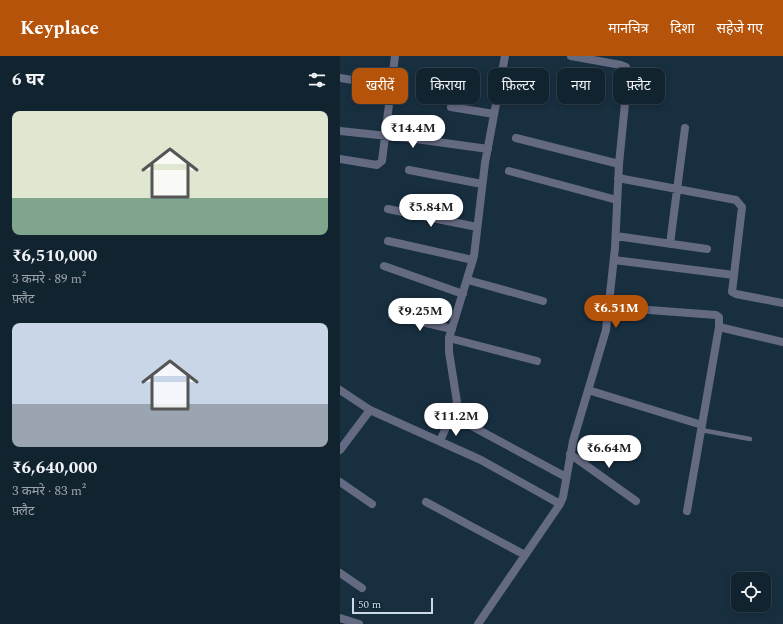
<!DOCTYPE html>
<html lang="hi">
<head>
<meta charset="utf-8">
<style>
	body { margin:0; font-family:Spectral,"Noto Sans Devanagari",serif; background:#1b2b38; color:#f1f3f6; height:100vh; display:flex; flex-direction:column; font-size:15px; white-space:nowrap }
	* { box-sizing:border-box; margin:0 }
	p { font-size:13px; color:#9ca4ab }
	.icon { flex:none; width:22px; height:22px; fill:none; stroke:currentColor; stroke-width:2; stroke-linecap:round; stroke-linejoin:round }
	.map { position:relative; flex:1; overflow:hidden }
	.panel { display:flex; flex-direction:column; background:#122330; width:340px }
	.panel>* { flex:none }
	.top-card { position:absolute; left:12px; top:12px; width:371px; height:36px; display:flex; gap:8px }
	.tools { position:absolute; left:391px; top:516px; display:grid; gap:8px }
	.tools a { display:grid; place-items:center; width:40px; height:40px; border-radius:8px; background:#122330; box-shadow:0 2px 6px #0003,0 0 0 1px #31404c; font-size:20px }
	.scale { position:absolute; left:12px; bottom:10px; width:81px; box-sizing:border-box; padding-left:4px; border:2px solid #ccdae5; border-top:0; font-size:11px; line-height:14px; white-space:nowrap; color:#ccdae5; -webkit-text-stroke:3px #0e2535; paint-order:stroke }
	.price { position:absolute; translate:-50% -34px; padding:0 9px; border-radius:14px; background:#fff; color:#222; font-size:13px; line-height:26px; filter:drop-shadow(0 1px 2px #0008) }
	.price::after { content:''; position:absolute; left:50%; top:24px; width:12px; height:9px; margin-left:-6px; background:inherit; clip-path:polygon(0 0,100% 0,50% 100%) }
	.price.on { background:#b45309; color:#fff }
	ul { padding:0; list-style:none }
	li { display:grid; align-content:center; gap:8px; height:212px; padding:0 12px }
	li span { display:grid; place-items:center; height:124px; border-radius:8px; color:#555 }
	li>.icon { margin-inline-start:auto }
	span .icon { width:72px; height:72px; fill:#fffc; stroke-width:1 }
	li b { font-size:17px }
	h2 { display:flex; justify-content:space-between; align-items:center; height:48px; padding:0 12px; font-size:17px }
	.tag { padding:0 14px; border-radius:8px; background:#122330; box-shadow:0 2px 6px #0003,0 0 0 1px #31404c; font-size:14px; line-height:36px }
	.tag.on { background:#b45309; color:#fff }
	header { display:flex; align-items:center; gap:24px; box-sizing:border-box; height:56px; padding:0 20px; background:#b45309; color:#fff }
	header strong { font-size:19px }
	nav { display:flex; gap:22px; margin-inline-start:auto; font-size:14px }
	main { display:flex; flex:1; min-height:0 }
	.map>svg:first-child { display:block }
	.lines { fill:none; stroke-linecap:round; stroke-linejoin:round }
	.lane { stroke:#656a83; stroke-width:4.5 }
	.street { stroke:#656a83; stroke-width:8 }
</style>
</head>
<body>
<header>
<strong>Keyplace</strong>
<nav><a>मानचित्र</a><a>दिशा</a><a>सहेजे गए</a></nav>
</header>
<main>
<section class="panel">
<h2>6 घर<svg class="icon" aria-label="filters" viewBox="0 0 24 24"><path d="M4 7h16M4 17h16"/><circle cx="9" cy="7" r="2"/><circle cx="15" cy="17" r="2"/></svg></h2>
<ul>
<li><span style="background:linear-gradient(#dfe7d0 70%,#7fa58c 0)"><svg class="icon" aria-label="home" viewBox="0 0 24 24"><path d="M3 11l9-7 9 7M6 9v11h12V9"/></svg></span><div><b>₹6,510,000</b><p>3 कमरे · 89 m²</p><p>फ़्लैट</p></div></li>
<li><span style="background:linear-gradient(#c9d6e8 65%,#9aa5b1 0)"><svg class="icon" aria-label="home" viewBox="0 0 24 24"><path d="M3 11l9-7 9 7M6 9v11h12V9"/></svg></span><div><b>₹6,640,000</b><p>3 कमरे · 83 m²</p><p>फ़्लैट</p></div></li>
</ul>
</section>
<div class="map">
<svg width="443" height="568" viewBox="0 0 443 568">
	<rect width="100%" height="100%" fill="#182f40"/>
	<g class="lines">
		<!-- lane -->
		<path class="lane" d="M361,374L410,383"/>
		<!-- street -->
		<path class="street" d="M0,22L51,30
			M111,51L154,58
			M0,75L76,83L148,93
			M176,82L279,108
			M0,103L37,109L42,105L55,0
			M69,114L142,128
			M169,115L277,144
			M278,122L396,144L402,151L392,236L396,238L443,247
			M48,153L137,171
			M276,180L367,193
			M48,185L133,204
			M330,188L345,72
			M274,204L394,219
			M44,210L123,238
			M128,224L203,245
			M269,251L376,259L379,261V271L347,455
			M52,259L112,273
			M379,271L443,286
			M109,282L197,305
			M0,334L30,354L141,404L220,448
			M248,334L362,369
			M111,359L226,421
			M100,385L117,346L109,296V282L134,200L145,107L165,0
			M0,394L30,354
			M230,398L296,445
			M0,426L32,448
			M86,446L185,499
			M0,517L22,532
			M0,562L19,568
			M138,568L220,448L223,441L233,385L266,274L275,192L279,108L288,17L286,11L281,9L231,0"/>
	</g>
</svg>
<div class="tools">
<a><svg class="icon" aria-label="locate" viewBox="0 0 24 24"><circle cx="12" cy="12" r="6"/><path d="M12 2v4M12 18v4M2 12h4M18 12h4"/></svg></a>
</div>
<div class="scale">50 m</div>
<b class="price" style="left:73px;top:93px">₹14.4M</b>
<b class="price" style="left:91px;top:172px">₹5.84M</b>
<b class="price on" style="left:276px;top:273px">₹6.51M</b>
<b class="price" style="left:80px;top:276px">₹9.25M</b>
<b class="price" style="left:116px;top:381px">₹11.2M</b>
<b class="price" style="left:269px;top:413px">₹6.64M</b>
<div class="top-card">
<a class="tag on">खरीदें</a>
<a class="tag">किराया</a>
<a class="tag">फ़िल्टर</a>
<a class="tag">नया</a>
<a class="tag">फ़्लैट</a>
</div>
</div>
</main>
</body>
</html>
